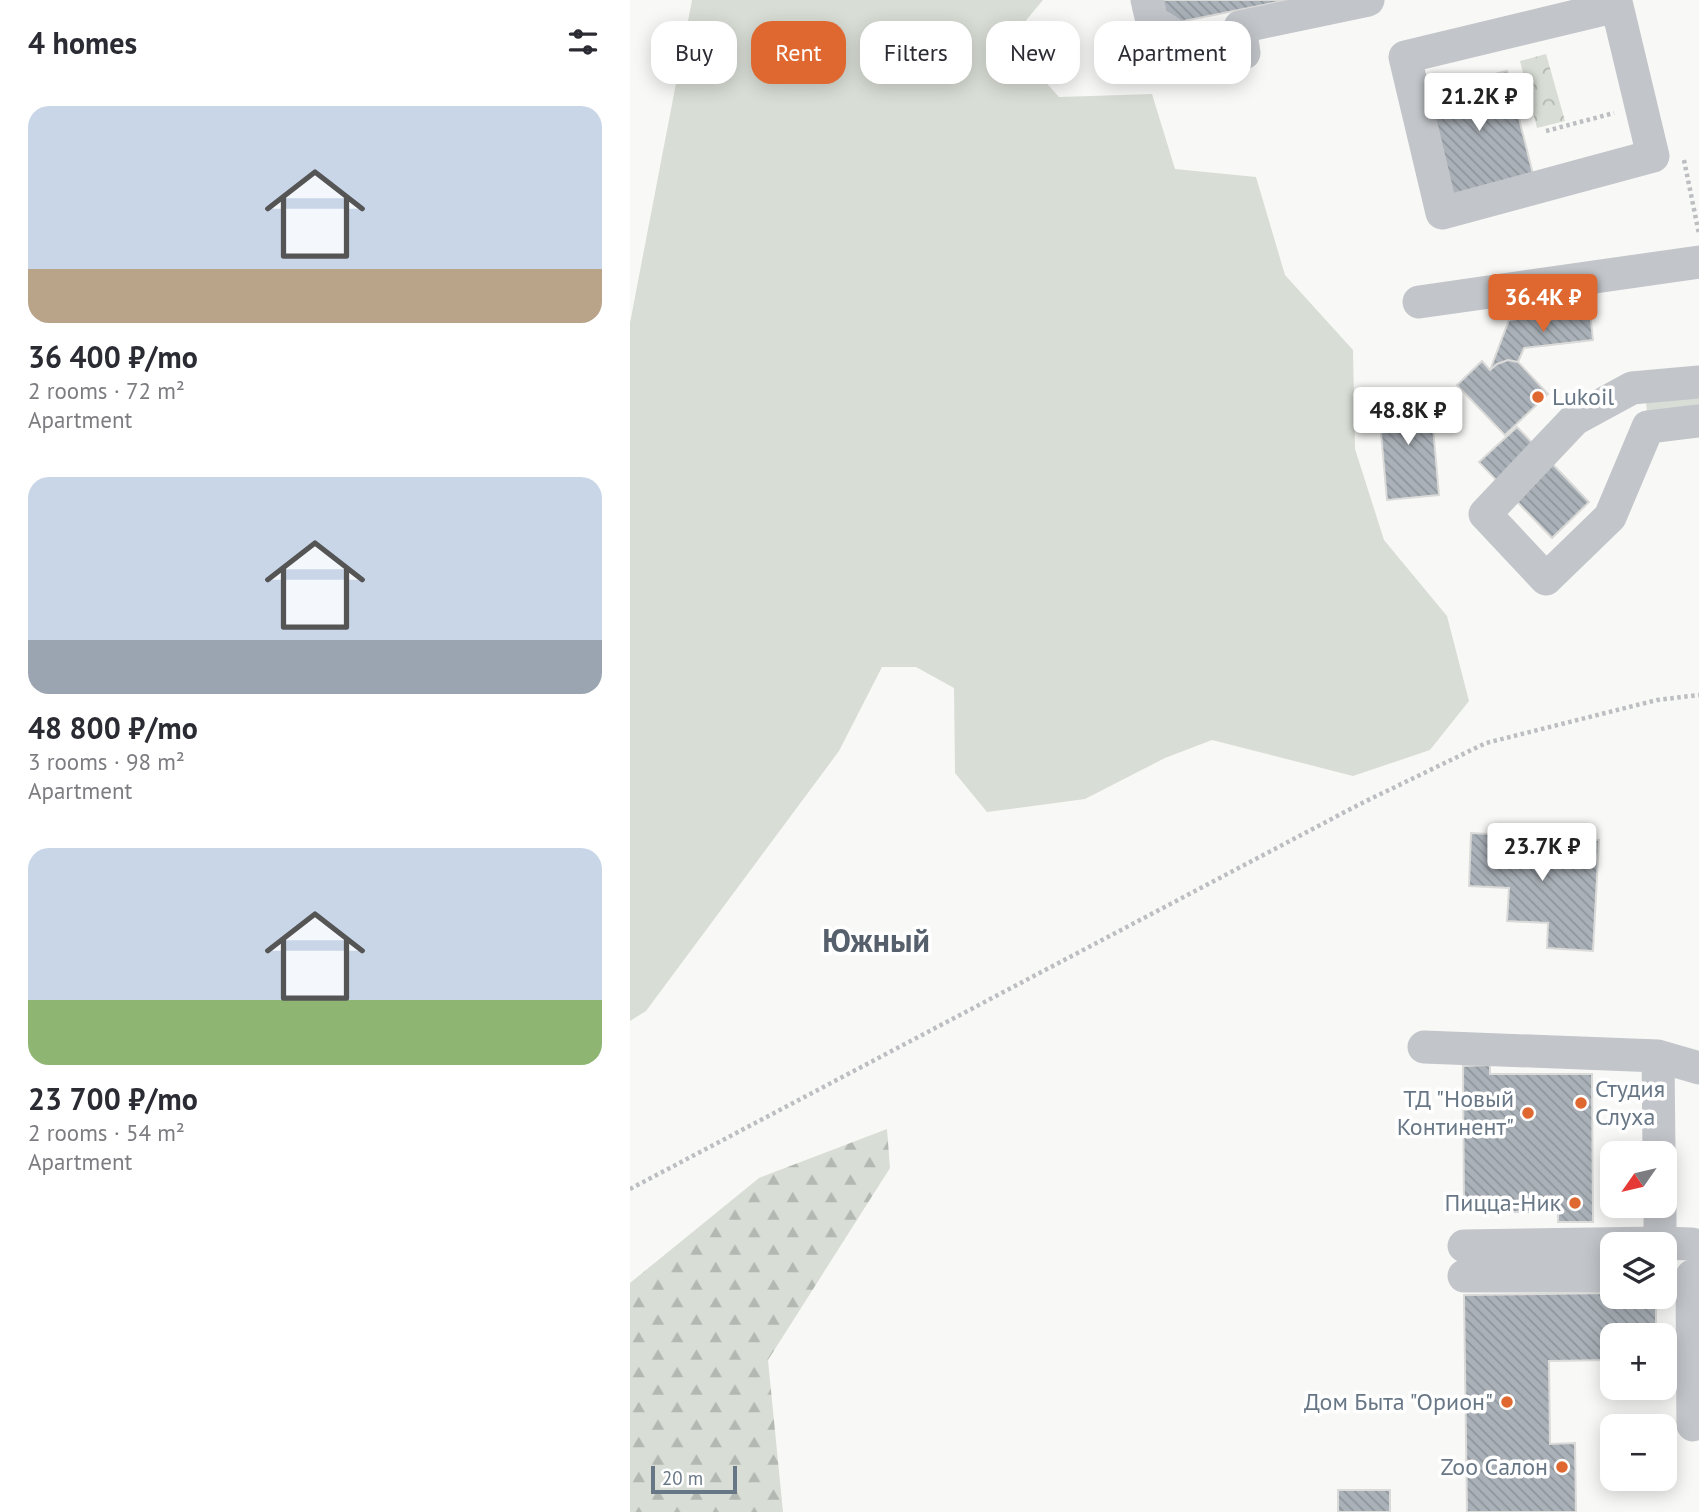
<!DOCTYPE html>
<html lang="en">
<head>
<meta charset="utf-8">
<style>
	body { margin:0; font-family:"PT Sans",sans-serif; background:#f2f2f3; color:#2b2b33; height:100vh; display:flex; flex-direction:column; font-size:26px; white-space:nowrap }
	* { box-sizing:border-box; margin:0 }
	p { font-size:23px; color:#7c7c81 }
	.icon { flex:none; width:38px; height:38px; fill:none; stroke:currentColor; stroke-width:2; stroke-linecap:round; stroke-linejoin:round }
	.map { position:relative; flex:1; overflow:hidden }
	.details { display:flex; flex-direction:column; background:#fff; width:630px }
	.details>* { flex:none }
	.guide { position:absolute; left:21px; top:21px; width:665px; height:63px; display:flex; gap:14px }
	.needle { width:46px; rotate:236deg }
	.controls { position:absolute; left:970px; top:1141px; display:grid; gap:14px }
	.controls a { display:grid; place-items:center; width:77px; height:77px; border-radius:14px; background:#fff; box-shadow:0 4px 18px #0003; font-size:35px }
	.scale { position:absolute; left:21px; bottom:18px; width:86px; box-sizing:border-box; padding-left:7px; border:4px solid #687786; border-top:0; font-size:19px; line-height:24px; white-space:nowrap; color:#687786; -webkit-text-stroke:5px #fff; paint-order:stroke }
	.price { position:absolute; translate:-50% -60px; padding:0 16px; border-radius:7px; background:#fff; color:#222; font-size:23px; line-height:46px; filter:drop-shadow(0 2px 4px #0008) }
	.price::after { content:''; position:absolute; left:50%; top:42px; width:21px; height:16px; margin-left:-10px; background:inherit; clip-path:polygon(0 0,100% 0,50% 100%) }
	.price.current { background:#df6830; color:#fff }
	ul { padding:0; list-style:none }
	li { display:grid; align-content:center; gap:14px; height:371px; padding:0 28px }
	li span { display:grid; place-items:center; height:217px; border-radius:21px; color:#555 }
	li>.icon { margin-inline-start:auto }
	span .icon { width:126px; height:126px; fill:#fffc; stroke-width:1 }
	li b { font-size:30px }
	h2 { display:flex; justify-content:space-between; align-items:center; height:84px; padding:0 28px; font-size:30px }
	.pill { padding:0 24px; border-radius:21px; background:#fff; box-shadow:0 4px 18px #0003; font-size:24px; line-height:63px }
	.pill.current { background:#df6830; color:#fff }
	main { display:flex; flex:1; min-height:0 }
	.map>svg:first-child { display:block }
	.green { fill:#d8ddd5 }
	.forest { fill:url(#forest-firs) }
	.park { fill:url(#park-crowns) }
	.building { fill:url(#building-back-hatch); stroke:#dadad8; stroke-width:2 }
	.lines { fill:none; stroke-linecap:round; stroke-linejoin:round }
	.path { stroke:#bcbec1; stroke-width:4.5; stroke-dasharray:3.5 3.5; stroke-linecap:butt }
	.minor { stroke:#c2c5c9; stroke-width:33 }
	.poi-dot { fill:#df6830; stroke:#fff; stroke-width:2.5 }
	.labels { text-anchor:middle; stroke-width:7; stroke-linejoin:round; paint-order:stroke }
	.poi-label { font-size:24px; fill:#687786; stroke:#fff; text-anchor:end }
	.district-label { font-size:32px; font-weight:bold; fill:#56606c; stroke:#fff }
</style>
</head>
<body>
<main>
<section class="details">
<h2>4 homes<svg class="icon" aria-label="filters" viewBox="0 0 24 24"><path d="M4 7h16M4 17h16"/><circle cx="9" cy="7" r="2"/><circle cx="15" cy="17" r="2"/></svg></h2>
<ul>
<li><span style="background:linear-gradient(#c9d6e8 75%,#b9a48a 0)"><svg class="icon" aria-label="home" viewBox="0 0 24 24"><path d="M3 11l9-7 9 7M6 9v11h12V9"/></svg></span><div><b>36 400 ₽/mo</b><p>2 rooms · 72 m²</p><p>Apartment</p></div></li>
<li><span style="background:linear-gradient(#c9d6e8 75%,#9aa5b1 0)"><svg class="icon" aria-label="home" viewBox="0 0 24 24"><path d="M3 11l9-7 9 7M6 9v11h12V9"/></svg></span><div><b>48 800 ₽/mo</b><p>3 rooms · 98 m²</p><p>Apartment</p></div></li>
<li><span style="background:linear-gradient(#c9d6e8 70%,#8fb573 0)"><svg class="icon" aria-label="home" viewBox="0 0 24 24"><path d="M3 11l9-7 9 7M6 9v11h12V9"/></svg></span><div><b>23 700 ₽/mo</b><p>2 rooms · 54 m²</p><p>Apartment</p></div></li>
</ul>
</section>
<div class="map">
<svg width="1069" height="1512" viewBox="0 0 1069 1512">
	<defs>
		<pattern id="forest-firs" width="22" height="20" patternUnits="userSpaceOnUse" patternTransform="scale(1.75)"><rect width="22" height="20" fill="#d8ddd5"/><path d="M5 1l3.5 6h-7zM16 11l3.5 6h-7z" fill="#b3b8b2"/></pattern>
		<pattern id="park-crowns" width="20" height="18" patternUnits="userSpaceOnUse" patternTransform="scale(1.75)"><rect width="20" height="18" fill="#d8ddd5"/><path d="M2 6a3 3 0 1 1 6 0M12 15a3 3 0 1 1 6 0" fill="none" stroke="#b3b8b2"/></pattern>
		<pattern id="building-back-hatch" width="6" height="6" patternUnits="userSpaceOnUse" patternTransform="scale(1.75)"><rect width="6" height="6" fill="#aab1b8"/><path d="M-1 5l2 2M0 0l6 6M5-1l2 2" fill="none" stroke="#8e959b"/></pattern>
	</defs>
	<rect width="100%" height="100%" fill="#f8f9f6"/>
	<!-- green -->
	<path class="green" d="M62,0H413L379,41L429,97L522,94L545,169L626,177L655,275L723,350L725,449L754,540L817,616L839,701L800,750L723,776L582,740L535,758L455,799L357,812L325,773L324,688L286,667H252L209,751L16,1011L0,1021V323Z
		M1069,397V407L1017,412L1016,402Z"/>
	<!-- forest -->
	<path class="forest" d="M257,1129L260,1168L138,1360L153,1512H0V1283L129,1178Z"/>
	<!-- park -->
	<path class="park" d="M916,54L935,121L907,128L890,61Z"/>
	<!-- building -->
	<path class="building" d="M529,0H658L534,25Z
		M877,71L903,174L822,195L795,91Z
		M960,311L963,340L894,348L888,362L878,360L867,364L860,370L879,320Z
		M878,360L888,362L918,394L875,435L827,385L852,361L860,370L867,364Z
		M800,394L809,495L757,500L748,399Z
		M887,427L959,502L922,538L849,462Z
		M841,833L969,840L963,951L917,948L918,923L877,921L879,888L839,886Z
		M860,1065V1074H962L963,1222H928V1212H834L833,1066Z
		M982,1293V1297H1026V1335H982V1360L919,1361L920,1444L945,1443L946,1512H837L834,1295Z
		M708,1490H760V1512H708Z"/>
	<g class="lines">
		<!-- path -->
		<path class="path" d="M916,131L984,113
			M1054,160L1069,234
			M0,1189L730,804L856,743L1027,700L1069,695"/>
		<!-- minor -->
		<path class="minor" d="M517,0L522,21L544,35L614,53L610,27L738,0
			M987,6L1023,156L812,213L775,57Z
			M789,302L1069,262
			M1069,382L1002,388L945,419L855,514L916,579L980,517L1018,427L1069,421
			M794,1047L1028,1056L1069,1068
			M1028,1056L1029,1153
			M1030,1206V1243
			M834,1246L1030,1243L1062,1244L1069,1249
			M834,1276H982
			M1062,1276L1063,1425"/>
	</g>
	<!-- markers -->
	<g class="poi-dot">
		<circle cx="908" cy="397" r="7"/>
		<circle cx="951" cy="1103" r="7"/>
		<circle cx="898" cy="1113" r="7"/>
		<circle cx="945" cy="1203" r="7"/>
		<circle cx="877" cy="1402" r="7"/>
		<circle cx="932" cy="1467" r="7"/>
	</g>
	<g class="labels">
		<!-- poi labels -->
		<g class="poi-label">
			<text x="922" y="405" text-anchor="start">Lukoil</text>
			<text x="965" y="1097" text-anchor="start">Студия<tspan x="965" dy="28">Слуха</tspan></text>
			<text x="884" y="1107">ТД "Новый<tspan x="884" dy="28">Континент"</tspan></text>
			<text x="931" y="1211">Пицца-Ник</text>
			<text x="863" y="1410">Дом Быта "Орион"</text>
			<text x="918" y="1475">Zoo Салон</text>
		</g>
		<!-- district labels -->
		<g class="district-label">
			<text x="246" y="952">Южный</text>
		</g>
	</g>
</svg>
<div class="controls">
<a><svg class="needle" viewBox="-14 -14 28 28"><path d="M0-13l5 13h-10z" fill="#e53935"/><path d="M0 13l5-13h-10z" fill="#7c7c81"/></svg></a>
<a><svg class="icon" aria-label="layers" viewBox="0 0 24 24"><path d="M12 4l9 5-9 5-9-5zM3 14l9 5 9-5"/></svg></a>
<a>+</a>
<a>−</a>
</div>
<div class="scale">20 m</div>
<b class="price" style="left:849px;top:133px">21.2K ₽</b>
<b class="price current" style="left:913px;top:334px">36.4K ₽</b>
<b class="price" style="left:778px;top:447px">48.8K ₽</b>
<b class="price" style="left:912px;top:883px">23.7K ₽</b>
<div class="guide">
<a class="pill">Buy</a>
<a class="pill current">Rent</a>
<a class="pill">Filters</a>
<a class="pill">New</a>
<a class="pill">Apartment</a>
</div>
</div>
</main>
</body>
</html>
